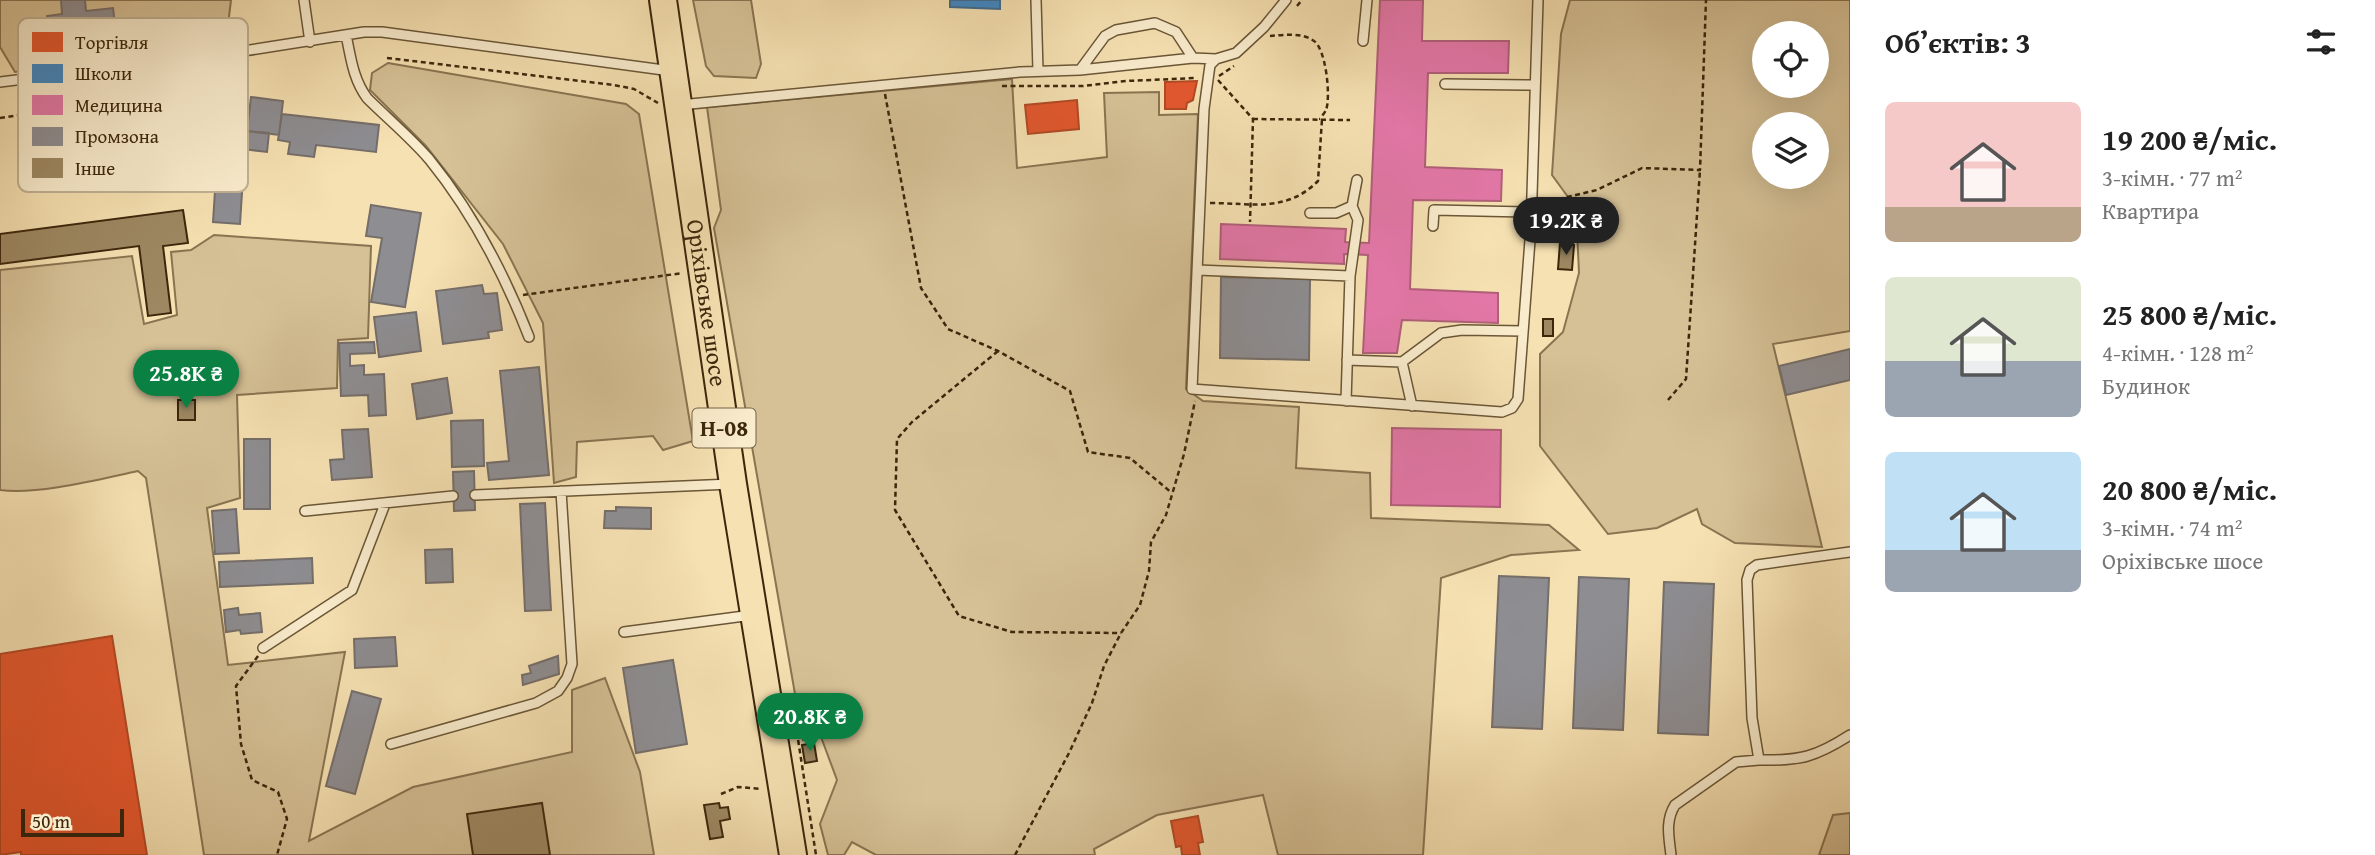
<!DOCTYPE html>
<html lang="uk">
<head>
<meta charset="utf-8">
<style>
	body { margin:0; font-family:"Gentium Book Plus",serif; background:#f2f2f2; color:#222; height:100vh; display:flex; flex-direction:column; font-size:26px; white-space:nowrap }
	* { box-sizing:border-box; margin:0 }
	p { font-size:23px; color:#767676 }
	.icon { flex:none; width:38px; height:38px; fill:none; stroke:currentColor; stroke-width:2; stroke-linecap:round; stroke-linejoin:round }
	.map { position:relative; flex:1; overflow:hidden }
	.side { display:flex; flex-direction:column; background:#fff; width:525px }
	.side>* { flex:none }
	.fabs { position:absolute; left:1752px; top:21px; display:grid; gap:14px }
	.fabs a { display:grid; place-items:center; width:77px; height:77px; border-radius:50%; background:#fff; box-shadow:0 7px 28px #0002; font-size:35px }
	.scale { position:absolute; left:21px; bottom:18px; width:103px; box-sizing:border-box; padding-left:7px; border:4px solid #3c270c; border-top:0; font-size:19px; line-height:24px; white-space:nowrap; color:#3c270c; -webkit-text-stroke:5px #f9eccd; paint-order:stroke }
	.price { position:absolute; translate:-50% -60px; padding:0 16px; border-radius:24px; background:#0b8043; color:#fff; font-size:23px; line-height:46px; filter:drop-shadow(0 2px 4px #0008) }
	.price::after { content:''; position:absolute; left:50%; top:42px; width:21px; height:16px; margin-left:-10px; background:inherit; clip-path:polygon(0 0,100% 0,50% 100%) }
	.price.on { background:#222; color:#fff }
	ul { padding:0; list-style:none }
	li { display:flex; align-items:center; gap:21px; height:175px; padding:0 35px }
	li span { display:grid; place-items:center; flex:none; width:196px; height:140px; border-radius:10px; color:#555 }
	li>.icon { margin-inline-start:auto }
	span .icon { width:84px; height:84px; fill:#fffc; stroke-width:1 }
	li b { font-size:30px }
	h2 { display:flex; justify-content:space-between; align-items:center; height:84px; padding:0 35px; font-size:30px }
	main { display:flex; flex:1; min-height:0 }
	.map>svg:first-child { display:block }
	.green { fill:#d6c196; stroke:#897451; stroke-width:2; fill-rule:evenodd }
	.shops { fill:#e4572e; stroke:#b24924; stroke-width:2 }
	.schools { fill:#3f88c5; stroke:#3e6b8e; stroke-width:2 }
	.health { fill:#e377a8; stroke:#b15f79; stroke-width:2 }
	.industry { fill:#8d8d92; stroke:#756e6a; stroke-width:2 }
	.building { fill:#9d8862; stroke:#3c270c; stroke-width:2 }
	.lines { fill:none; stroke-linecap:round; stroke-linejoin:round }
	.service-casing { stroke:#6a5636; stroke-width:12 }
	.primary-casing { stroke:#3c270c; stroke-width:30 }
	.path { stroke:#3c270c; stroke-width:2.5; stroke-dasharray:5 3.5; stroke-linecap:butt }
	.service { stroke:#f9eccd; stroke-width:9 }
	.primary { stroke:#f6e1b2; stroke-width:26 }
	.labels { text-anchor:middle; stroke-width:7; stroke-linejoin:round; paint-order:stroke }
	.shield { fill:#f9eccd; stroke:#756246; stroke-width:2 }
	.shield-label { font-size:23px; font-weight:bold; fill:#3c270c }
	.street-label { font-size:24px; fill:#3c270c; stroke:#f9eccd }
	.key { fill:#f9eccd; stroke:#c0b193; stroke-width:2 }
	.key-label { font-size:19px; fill:#3c270c }
</style>
</head>
<body>
<main>
<div class="map">
<svg width="1850" height="855" viewBox="0 0 1850 855">
	<rect width="100%" height="100%" fill="#f6e1b2"/>
	<filter id="stains"><feTurbulence type="fractalNoise" baseFrequency=".00286" numOctaves="4"/><feColorMatrix values="0 0 0 0 .2 0 0 0 0 .09 0 0 0 0 .02 0 0 0 .5 -.17"/></filter>
	<radialGradient id="worn" r=".72"><stop offset=".6" stop-color="#630" stop-opacity="0"/><stop offset="1" stop-color="#630" stop-opacity=".3"/></radialGradient>
	<!-- green -->
	<path class="green" d="M0,0H231L226,42L15,72L0,47Z
		M693,0H751L761,64L756,78L714,76L706,66Z
		M1570,0H1850V331L1773,344L1822,547L1735,543L1702,524L1697,509L1657,528L1608,534L1540,446V354L1563,332L1579,273L1576,208L1552,175L1561,34ZM1764,33H1816V86H1764ZM1764,124H1816V177H1764Z
		M388,63L626,104L639,114L693,441L663,450L653,436L577,442L576,477L554,483L543,323L503,244L426,146L370,90L372,73Z
		M1012,79L1017,168L1107,157L1104,93L1159,92V115L1198,114L1186,389L1203,401L1299,407L1296,468L1370,473L1371,518L1549,525L1579,550L1511,555L1441,578L1423,855H1278L1263,795L1157,815L1094,849L1095,855H876L852,842L844,855H828L820,824L837,780L821,737L803,740L714,228L721,210L707,107Z
		M214,235L371,246L368,338L338,340L337,388L237,395L240,498L207,508L228,665L345,652L309,841L413,787L572,752V690L605,678L640,772L654,855H204L146,478L138,471C100,479 38,495 0,490V270L132,256L144,324L177,315L171,252L191,250Z
		M1850,813V855H1819L1833,815Z"/>
	<!-- shops -->
	<path class="shops" d="M1197,81L1193,100L1187,103L1186,109H1165V82Z
		M1077,100L1079,129L1028,134L1025,105Z
		M112,636L147,855H21V852L0,855V654Z
		M1198,816L1203,842L1198,843L1200,855H1182L1181,846L1176,847L1171,821Z"/>
	<!-- schools -->
	<path class="schools" d="M950,0H1000V9L950,7Z"/>
	<!-- health -->
	<path class="health" d="M1380,0H1423L1422,41H1509L1508,73H1428L1425,167L1502,170L1501,201L1413,200L1410,289L1498,293V323L1402,320L1397,353H1363L1368,255L1344,254V264L1220,259L1221,224L1346,229L1345,242L1369,243Z
		M1392,428L1501,430L1500,507L1391,505Z"/>
	<!-- industry -->
	<path class="industry" d="M61,0H85L86,11L113,8L116,32L49,39L47,16L62,14Z
		M251,97L283,101L279,135L247,131Z
		M282,114L379,125L376,152L316,145L314,157L288,154L290,142L278,140Z
		M245,131L269,133L267,152L243,149Z
		M217,159L244,161L240,224L213,222Z
		M371,205L421,213L405,307L371,302L382,238L366,236Z
		M1221,277L1310,279L1309,360L1220,358Z
		M482,285L484,294L497,293L502,330L488,332L489,338L443,344L436,291Z
		M416,312L421,351L379,357L374,317Z
		M374,342L375,353L350,354V366L364,365V375L384,374L386,415L369,416L368,395L341,396L339,343Z
		M1850,349V380L1786,395L1779,366Z
		M539,367L549,475L489,480L487,463L509,461L500,371Z
		M447,378L452,413L417,419L412,384Z
		M483,420L484,466L452,467L451,421Z
		M368,429L372,477L332,480L330,460L344,459L342,430Z
		M244,439H270V509H244Z
		M474,471L475,510L454,511L453,472Z
		M545,503L551,610L525,611L520,504Z
		M616,507L651,508V529L604,528L605,511H616Z
		M236,509L239,553L215,554L212,511Z
		M452,549L453,582L426,583L425,550Z
		M312,558L313,583L220,587L219,562Z
		M1499,576L1549,578L1542,729L1492,727Z
		M1579,577L1629,579L1623,730L1573,728Z
		M1664,582L1714,584L1708,735L1658,733Z
		M238,608L239,615L260,613L262,632L241,634L240,630L226,632L224,610Z
		M395,637L397,666L355,668L354,639Z
		M558,656L559,674L523,685L522,675L531,673L529,666Z
		M673,660L687,744L636,753L623,668Z
		M352,691L381,699L355,794L326,786Z"/>
	<!-- building -->
	<path class="building" d="M183,210L188,243L163,246L171,313L148,316L139,246L0,264V234Z
		M1560,243L1574,245L1572,270L1558,269Z
		M1543,319H1553V336H1543Z
		M178,400H195V420H178Z
		M814,743L817,761L805,763L802,745Z
		M542,803L550,855H473L467,814Z
		M719,803L720,808L728,807L730,819L720,821L723,837L710,839L704,805Z"/>
	<g class="lines">
		<!-- service casing -->
		<g class="service-casing">
			<path id="service" d="M304,0L310,42
				M1036,0L1038,71
				M346,35C351,58 353,79 367,98C387,118 410,137 429,159C473,213 504,273 529,337
				M1363,41L1367,0
				M1216,59L1210,65L1204,109L1192,389L1502,412L1512,408L1518,399L1531,227L1538,0
				M152,63L161,159
				M1080,70L1105,36L1116,30L1155,23L1176,32L1193,58
				M0,82L231,53L364,32H382L671,71
				M1445,84L1535,85
				M680,105L1020,72L1080,70L1193,58L1216,59L1236,53L1264,27L1286,0
				M207,185L231,53
				M1310,213H1336L1352,206L1357,180
				M1433,226L1434,210L1531,212
				M1197,270L1350,276L1346,401
				M1350,276L1358,220L1352,206
				M1347,360L1402,362L1412,406
				M1402,362L1441,333L1462,330L1523,331
				M475,495L731,484
				M305,511L453,496
				M624,632L752,615
				M263,648L352,590L385,504
				M391,744L536,703L558,691L567,678L572,664L561,491
				M1759,760C1800,761 1816,757 1850,735
				M1671,855C1669,837 1665,821 1675,805L1736,762L1759,760L1752,718L1747,580L1750,570L1757,565L1850,552"/>
		</g>
		<!-- primary casing -->
		<g class="primary-casing">
			<g id="primary">
				<path id="s1" d="M663,0L733,484L793,855"/>
			</g>
		</g>
		<!-- path -->
		<path class="path" d="M1297,6L1302,0
			M1270,36C1284,35 1302,32 1314,41C1326,49 1331,97 1326,110C1326,111 1320,119 1319,119
			M387,58L614,85L634,89L658,103
			M1219,76L1234,66
			M1218,80L1253,119L1250,222
			M1002,86H1083L1126,81L1196,78
			M885,94L921,288L948,329L998,351L1070,391L1088,452L1130,458L1172,493
			M166,95L215,88
			M0,118L146,97
			M1253,119L1350,120
			M1210,203C1252,203 1286,213 1318,181L1322,119
			M1542,203L1597,190L1642,168L1700,170L1706,0
			M523,295L683,273
			M998,351L912,422L897,439L895,510L959,616L1012,632L1121,633
			M1668,400L1686,379L1700,170
			M258,656L236,686L241,744L252,780L278,792L287,819L277,855
			M793,724L797,733L816,855
			M721,794L738,787L762,789
			M1015,855L1069,753L1092,703L1104,666L1121,633L1140,605L1149,571L1151,542L1166,515L1184,454L1195,401"/>
		<!-- service -->
		<use href="#service" class="service"/>
		<!-- primary -->
		<use href="#primary" class="primary"/>
	</g>
	<g class="labels">
		<!-- shield labels -->
		<rect class="shield" x="692.5" y="408.5" width="63" height="39" rx="5"/>
		<g class="shield-label">
			<text x="724" y="436">Н-08</text>
		</g>
		<!-- street labels -->
		<g class="street-label">
			<text dy="8" stroke="none"><textPath href="#s1" startOffset="306">Оріхівське шосе</textPath></text>
		</g>
	</g>
	<!-- legend -->
	<rect x="18" y="18" width="230" height="174" rx="10" class="key"/>
	<rect x="32" y="32" width="31" height="20" fill="#e4572e"/>
	<rect x="32" y="64" width="31" height="19" fill="#3f88c5"/>
	<rect x="32" y="95" width="31" height="20" fill="#e377a8"/>
	<rect x="32" y="127" width="31" height="19" fill="#8d8d92"/>
	<rect x="32" y="158" width="31" height="20" fill="#9d8862"/>
	<g class="key-label">
		<text x="75" y="49">Торгівля</text>
		<text x="75" y="80">Школи</text>
		<text x="75" y="112">Медицина</text>
		<text x="75" y="143">Промзона</text>
		<text x="75" y="175">Інше</text>
	</g>
	<rect width="100%" height="100%" filter="url(#stains)"/>
	<rect width="100%" height="100%" fill="url(#worn)"/>
</svg>
<div class="fabs">
<a><svg class="icon" aria-label="locate" viewBox="0 0 24 24"><circle cx="12" cy="12" r="6"/><path d="M12 2v4M12 18v4M2 12h4M18 12h4"/></svg></a>
<a><svg class="icon" aria-label="layers" viewBox="0 0 24 24"><path d="M12 4l9 5-9 5-9-5zM3 14l9 5 9-5"/></svg></a>
</div>
<div class="scale">50 m</div>
<b class="price on" style="left:1566px;top:257px">19.2K ₴</b>
<b class="price" style="left:186px;top:410px">25.8K ₴</b>
<b class="price" style="left:810px;top:753px">20.8K ₴</b>
</div>
<section class="side">
<h2>Об’єктів: 3<svg class="icon" aria-label="filters" viewBox="0 0 24 24"><path d="M4 7h16M4 17h16"/><circle cx="9" cy="7" r="2"/><circle cx="15" cy="17" r="2"/></svg></h2>
<ul>
<li><span style="background:linear-gradient(#f6c9c9 75%,#b9a48a 0)"><svg class="icon" aria-label="home" viewBox="0 0 24 24"><path d="M3 11l9-7 9 7M6 9v11h12V9"/></svg></span><div><b>19 200 ₴/міс.</b><p>3-кімн. · 77 m²</p><p>Квартира</p></div></li>
<li><span style="background:linear-gradient(#dfe7d0 60%,#9aa5b1 0)"><svg class="icon" aria-label="home" viewBox="0 0 24 24"><path d="M3 11l9-7 9 7M6 9v11h12V9"/></svg></span><div><b>25 800 ₴/міс.</b><p>4-кімн. · 128 m²</p><p>Будинок</p></div></li>
<li><span style="background:linear-gradient(#bfe0f5 70%,#9aa5b1 0)"><svg class="icon" aria-label="home" viewBox="0 0 24 24"><path d="M3 11l9-7 9 7M6 9v11h12V9"/></svg></span><div><b>20 800 ₴/міс.</b><p>3-кімн. · 74 m²</p><p>Оріхівське шосе</p></div></li>
</ul>
</section>
</main>
</body>
</html>
